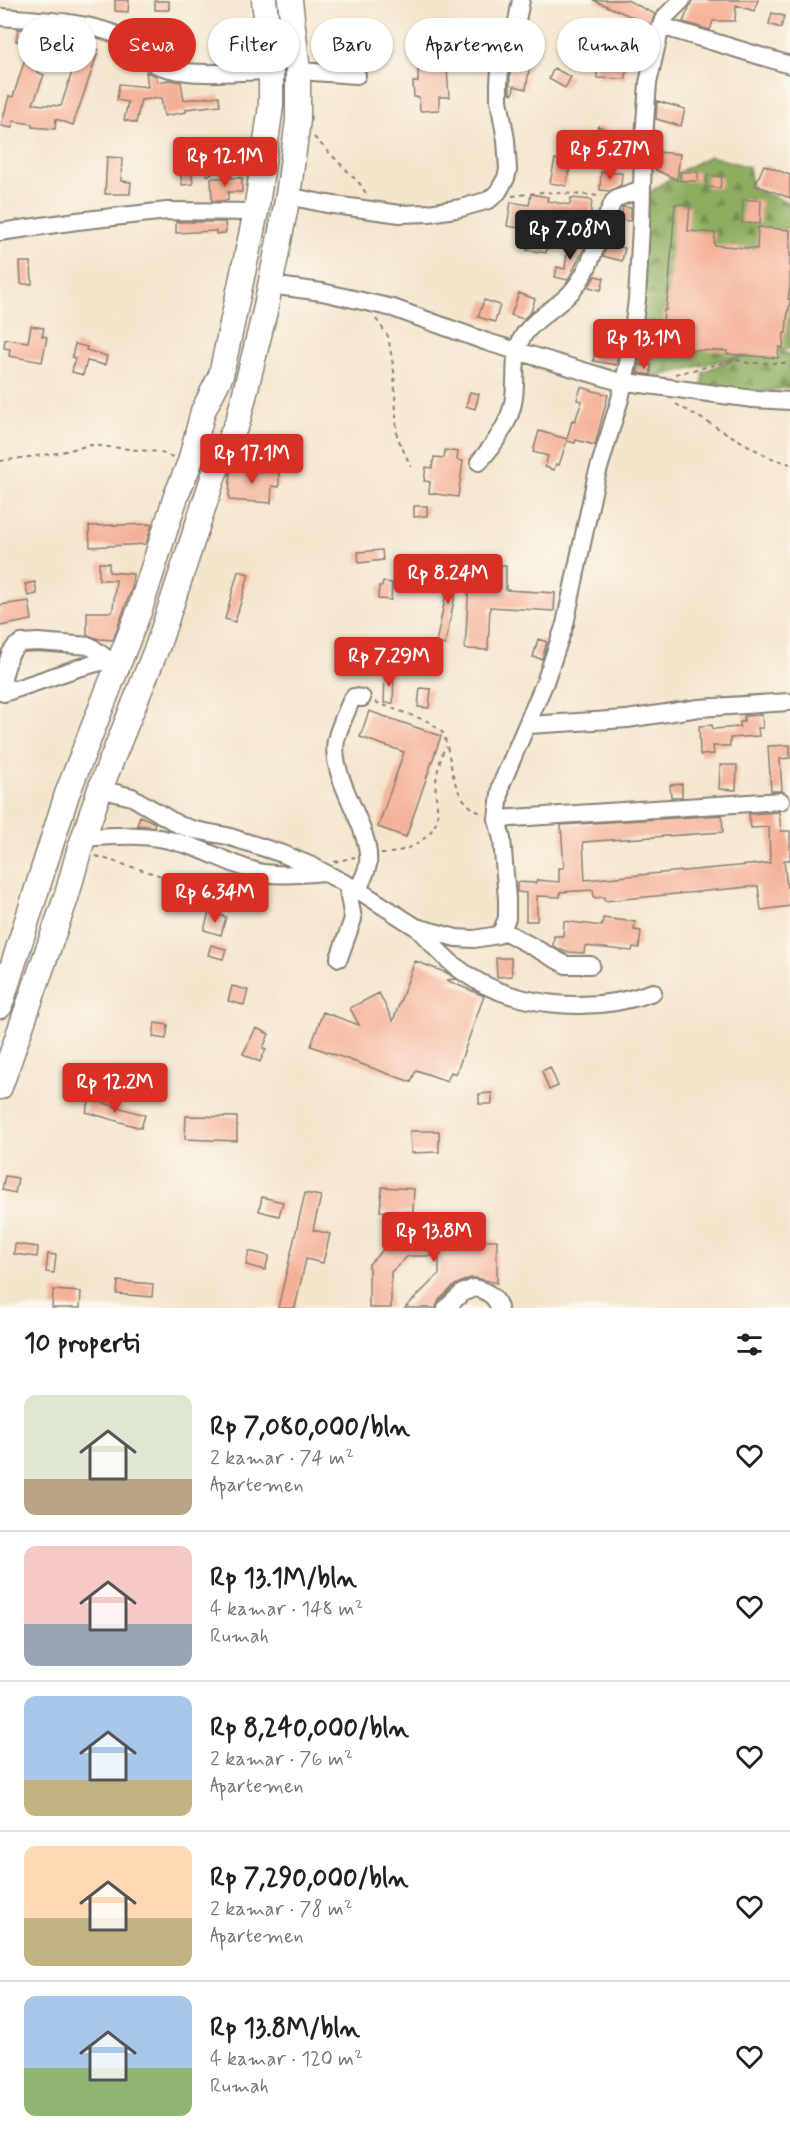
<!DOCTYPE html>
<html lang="id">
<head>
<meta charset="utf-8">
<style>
	body { margin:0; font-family:Mynerve,sans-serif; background:#f2f2f2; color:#202124; height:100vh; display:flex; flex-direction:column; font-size:22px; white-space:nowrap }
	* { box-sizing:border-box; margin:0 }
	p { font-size:20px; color:#757577 }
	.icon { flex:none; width:33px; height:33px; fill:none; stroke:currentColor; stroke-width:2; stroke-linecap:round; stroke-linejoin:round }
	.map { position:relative; height:1308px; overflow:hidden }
	.details { display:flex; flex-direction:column; background:#fff; flex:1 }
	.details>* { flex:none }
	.top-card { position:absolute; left:18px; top:18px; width:754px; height:54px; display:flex; gap:12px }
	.price { position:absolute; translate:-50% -51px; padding:0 14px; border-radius:6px; background:#d93025; color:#fff; font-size:20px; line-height:39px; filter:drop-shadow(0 2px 3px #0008) }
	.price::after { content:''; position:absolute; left:50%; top:36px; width:18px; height:14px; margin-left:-9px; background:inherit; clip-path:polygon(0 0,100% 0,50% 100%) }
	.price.on { background:#222; color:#fff }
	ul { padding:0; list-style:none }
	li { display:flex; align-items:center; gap:18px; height:150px; padding:0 24px }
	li+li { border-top:2px solid #e0e0e0 }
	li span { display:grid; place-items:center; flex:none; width:168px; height:120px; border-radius:12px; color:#555 }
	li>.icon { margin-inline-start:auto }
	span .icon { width:72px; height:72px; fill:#fffc; stroke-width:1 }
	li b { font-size:26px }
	h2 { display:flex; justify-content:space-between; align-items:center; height:72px; padding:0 24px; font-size:26px }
	.tag { padding:0 21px; border-radius:27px; background:#fff; box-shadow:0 2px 4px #0004; font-size:21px; line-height:54px }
	.tag.on { background:#d93025; color:#fff }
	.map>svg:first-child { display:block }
	.forest { fill:url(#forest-firs); stroke:#55643e; stroke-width:1.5 }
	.building { fill:#f5b198 }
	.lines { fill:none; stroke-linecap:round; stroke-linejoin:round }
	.minor-casing { stroke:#888074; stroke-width:20 }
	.highway-casing { stroke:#888074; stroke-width:27 }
	.path { stroke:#888074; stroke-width:2; stroke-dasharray:4.5 4.5; stroke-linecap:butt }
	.minor { stroke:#fff; stroke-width:16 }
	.highway { stroke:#fff; stroke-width:24 }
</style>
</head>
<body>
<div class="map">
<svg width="790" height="1308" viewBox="0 0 790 1308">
	<defs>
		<pattern id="forest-firs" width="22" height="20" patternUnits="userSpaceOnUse" patternTransform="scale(1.5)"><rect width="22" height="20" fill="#8ead61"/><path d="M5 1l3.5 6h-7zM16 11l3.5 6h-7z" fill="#738c4f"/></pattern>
	</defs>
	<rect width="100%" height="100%" fill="#fbf7ec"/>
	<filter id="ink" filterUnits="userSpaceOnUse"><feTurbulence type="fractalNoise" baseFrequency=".0167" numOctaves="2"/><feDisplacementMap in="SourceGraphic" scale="12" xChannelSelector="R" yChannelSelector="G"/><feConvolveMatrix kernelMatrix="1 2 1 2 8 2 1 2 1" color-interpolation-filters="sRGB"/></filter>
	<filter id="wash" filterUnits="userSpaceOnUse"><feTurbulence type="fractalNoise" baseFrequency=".008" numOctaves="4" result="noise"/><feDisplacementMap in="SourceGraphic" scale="24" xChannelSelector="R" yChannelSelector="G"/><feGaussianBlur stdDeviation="1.35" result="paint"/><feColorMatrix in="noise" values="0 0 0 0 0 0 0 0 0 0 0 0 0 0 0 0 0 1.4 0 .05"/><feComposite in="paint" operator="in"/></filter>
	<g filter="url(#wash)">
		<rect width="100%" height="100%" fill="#f5e5cd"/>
		<!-- forest -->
		<path class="forest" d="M710,156L749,167L752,188L790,203V349L778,350L790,355V387L766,392L702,389L703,372L730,360L773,351L763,350L636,382L626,380L649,193L681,171Z"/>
		<g id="blocks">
			<!-- building -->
			<path class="building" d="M115,0H129L128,12L115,11Z
				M593,0H627L655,14L651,25Z
				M692,0H758L754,11L736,5L735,21H713L710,30L683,22Z
				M155,1H169V10H155Z
				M772,13L784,16L781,28L769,24Z
				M595,26H620V45H646L643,56H626V79L597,78V63L579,62L580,49H595Z
				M18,29L45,31L56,35L57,32L80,35L77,50L49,44L37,72L44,75L33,104L61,106L81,44L99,50L73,125L56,119L55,129L32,127V124L13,121L12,128L1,126L9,96L13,97L30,43L16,41Z
				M328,34L354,35L353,52L327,50Z
				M515,60L530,64L526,89L514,86L513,94L510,93V72Z
				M447,68L449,97H439V110L420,111L419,97H414L413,82H418V70Z
				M554,68L571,77L565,88L549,79Z
				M146,72L156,76L157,82L169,80L181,82L184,100L219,96L220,105L186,109V112L164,116L161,98L141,100L136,123L124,120L128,102L117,100L119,84L148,87Z
				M657,101L685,109L681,126L656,119Z
				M598,126L633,143L632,159L610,149L608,162L593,160L596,142L591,140Z
				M206,150L219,167L208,176L195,159Z
				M657,152L680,154L677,180L656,170Z
				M107,157L122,158L121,181L131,182L130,194H105Z
				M190,158L193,184L182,185L179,159Z
				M555,159L571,163L566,186L550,183Z
				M764,165L790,175V198L755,185Z
				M601,172L622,173L621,185L610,191L600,190Z
				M680,172H698V181H680Z
				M707,175L722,177L720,188L706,187Z
				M211,178H242V192H228V200L225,201H212Z
				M531,194L548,197L547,201L570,205L571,198L592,200L590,218L555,214L546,253L527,250L529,236L524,235L525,229L507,226L511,202L529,205Z
				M743,200H761L760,224L742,223Z
				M675,204L690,205L688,231L715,233L714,245L757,249L758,227L790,230V286L788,299H790L789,310H788L786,333H784L783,348L779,347L778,358L727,354V351L687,350V347L660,345V350L646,349L647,335L662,336L664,310H666L669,285Z
				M623,207L631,208V221L621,220Z
				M176,222H225L226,231L225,233L216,234V231L176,233Z
				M568,244L585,246L568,280L555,277L557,267L565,269Z
				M608,244L625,248L622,261L603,256Z
				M20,262H31L32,284H21Z
				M595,276L604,278L601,290L589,287Z
				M519,293L535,299L531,312L523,319L511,315Z
				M484,300L500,305L495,322L478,317Z
				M31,326L44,328L42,336L47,337L42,362L9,356L10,349L4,348L5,339L28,342Z
				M598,337L621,341L616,365L593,361Z
				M75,344L87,347L86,350L107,356L105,365L87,361L83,375L72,372L75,358L72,357Z
				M638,365H651V375L637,373Z
				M581,387L608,395L595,445L576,440L575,443L567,441L559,465L556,464L554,470L545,467L548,456L533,452L539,431L567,439L572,420L575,421L582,401L577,400Z
				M470,392L479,394L475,409L466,406Z
				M445,450L458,452L457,460L463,461L458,497L429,493L430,482L424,481L426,467L432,468L434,457L444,458Z
				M234,465L248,466L247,471L279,472V487L272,486L271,503L229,500L230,473Z
				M414,506H427V516L414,517Z
				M152,524L146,544L90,547L89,526Z
				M382,550L383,560L359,563L358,552Z
				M99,563H109V572L133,574L132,588L113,640L99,639L87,635V612H112L113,609L116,580H99Z
				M452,565L461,566L445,645L436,643Z
				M470,566L494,568V566H506V590L555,593L554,611L490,607L488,650L465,649Z
				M238,571L249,574L235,622L225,619Z
				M35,582L37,594L28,596L25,584Z
				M383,582L392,583L391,600L378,599L379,586H382Z
				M29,601L32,620L0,626V605Z
				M538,639L547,642L542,659L533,657Z
				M385,672H394L393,703H384Z
				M420,688L431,689L429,708L418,707Z
				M369,711L441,736L406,837L378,827L404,752L360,737Z
				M762,715L763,728H758L759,736L730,738V746H713L714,754L700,755L699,726L712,725L713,729L740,727V722H744V716Z
				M790,745V758L780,759L782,791H771L768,746Z
				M720,765H737L736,790L719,789Z
				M682,784V797H671L670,785Z
				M779,812L781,831H790V860H784L787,887H790V906L761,910L758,886L605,901L604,897L594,898L593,890L560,892V897L537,896V921H526V893L517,892V882L536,883L537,880L559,882V868H564L561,825L722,815L723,832L583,842L585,880L770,863L769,827L751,828L749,814Z
				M140,816L155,823L154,827L137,825Z
				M209,912L226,917L221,935L204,930Z
				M603,918L635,922L634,930L641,931L639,948L633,947L632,951L585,946L584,953L566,952L553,946L554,936H563L564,921L602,926Z
				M211,945L226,949L223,959L208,955Z
				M496,958H511L512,976L497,977Z
				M415,961L447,973L456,979L446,980L484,996L456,1074L451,1072L447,1081L416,1070L411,1082L311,1046L323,1012L359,1025L350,1008L379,993L393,1021Z
				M232,986L248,990L244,1005L228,1001Z
				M155,1023L168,1025L166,1039L153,1037Z
				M256,1028L269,1034L263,1048L266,1049L260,1062L243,1054Z
				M550,1067L558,1086L549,1090L542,1071Z
				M492,1093V1104H479V1094Z
				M90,1099L145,1115L141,1128L86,1112Z
				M186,1116L237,1117V1141L185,1139Z
				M410,1131H439V1152L411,1153Z
				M5,1176L18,1178L15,1193L2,1190Z
				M382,1187L414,1189L413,1212L380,1211Z
				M305,1193L321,1196L313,1230L330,1234L323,1263L306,1259L295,1308H278Z
				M262,1197L283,1202L279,1216L259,1211Z
				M439,1216H463V1240H497V1283L476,1278H470L455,1285L439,1300L436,1308H405L439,1274V1256H408L391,1272V1308H369V1264L397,1236H439Z
				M15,1244L38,1247L37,1257L14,1254Z
				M249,1251L269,1256L265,1270L246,1265Z
				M48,1254L56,1255L54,1273L46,1272Z
				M118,1281L153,1284L152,1297L117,1294Z
				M53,1290L81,1292L80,1308H52Z"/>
		</g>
	</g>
	<g filter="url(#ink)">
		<use href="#blocks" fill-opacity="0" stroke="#888074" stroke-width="1.5"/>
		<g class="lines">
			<!-- minor casing -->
			<g class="minor-casing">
				<path id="minor" d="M0,17C38,20 87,21 122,37C131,41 135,49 142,55C149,62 161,67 170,69C203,77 238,71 271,71
					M661,26L790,65
					M298,71L357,75
					M288,196L327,204L400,214L429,213L461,208L489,200L498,192L506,178L508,170L506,140L499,100V84L500,70L517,21L521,0
					M0,232L77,221L167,211L256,212
					M270,285L322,292L393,308L487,342L623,383H634L753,399L790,401
					M479,462C493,446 509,425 513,403C518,381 511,357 523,336C535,317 559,307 573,290C594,265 599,231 613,202L619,197L642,189
					M12,690L4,685L3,677L10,654L15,647L21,643L38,642L90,646L109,660
					M4,693L78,668L116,658
					M528,725L627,719L699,708L788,702
					M100,789L132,797L179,825L195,830L227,836L283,854L314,867L358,890L416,927L456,938L474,939L498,935L502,930L507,918V899L502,839L497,819L501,785L545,682L565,624L596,478L620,399L629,359L637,300L641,226L643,151L648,83L661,26L666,16L682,0
					M497,819L781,801
					M83,838C119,835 149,833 184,844C210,851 237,868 263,873C283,876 303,874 323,872
					M358,890C361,882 367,872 368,864C372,826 329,780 336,740C339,727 346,713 351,701L354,697L362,698
					M419,930C431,942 442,956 455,966C507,1008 591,1015 653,992
					M502,930L566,965H591
					M339,958L353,919L347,884
					M446,1308L462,1293L474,1288C485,1290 496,1296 499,1308"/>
			</g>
			<!-- highway casing -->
			<g class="highway-casing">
				<path id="highway" d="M0,1006L67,794L140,609L176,496L190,462L203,411L221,375L256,212L271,106V59L264,0
					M0,1087L67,895L79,851L100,789L158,645L215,472L238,421L265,311L288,196L298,120V71L290,0"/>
			</g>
			<!-- path -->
			<path class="path" d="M314,137L360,184L367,195
				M512,196L543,192L602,196
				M376,319L388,336L394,371L397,436L411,467
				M675,374L737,360L748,363H790
				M676,404L768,457L790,464
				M0,461L57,453L90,445L158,452L173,457
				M375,702L430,722L443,733C454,761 448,800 483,814
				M381,854C402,853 431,842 437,819C439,808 434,794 436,782C437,770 441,758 445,746
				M96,856L211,891
				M334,862L355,857"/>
			<!-- minor -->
			<use href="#minor" class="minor"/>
			<!-- highway -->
			<use href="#highway" class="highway"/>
		</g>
	</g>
</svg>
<b class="price" style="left:610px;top:181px">Rp 5.27M</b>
<b class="price" style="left:225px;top:188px">Rp 12.1M</b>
<b class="price on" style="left:570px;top:261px">Rp 7.08M</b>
<b class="price" style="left:644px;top:370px">Rp 13.1M</b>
<b class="price" style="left:252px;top:485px">Rp 17.1M</b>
<b class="price" style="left:448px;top:605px">Rp 8.24M</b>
<b class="price" style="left:389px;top:688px">Rp 7.29M</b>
<b class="price" style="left:215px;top:924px">Rp 6.34M</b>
<b class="price" style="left:115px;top:1114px">Rp 12.2M</b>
<b class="price" style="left:434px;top:1263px">Rp 13.8M</b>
<div class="top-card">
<a class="tag">Beli</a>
<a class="tag on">Sewa</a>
<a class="tag">Filter</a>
<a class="tag">Baru</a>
<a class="tag">Apartemen</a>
<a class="tag">Rumah</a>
</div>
</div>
<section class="details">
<h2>10 properti<svg class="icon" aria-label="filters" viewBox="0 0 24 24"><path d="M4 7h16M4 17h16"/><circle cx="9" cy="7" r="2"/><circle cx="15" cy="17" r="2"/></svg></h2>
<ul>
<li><span style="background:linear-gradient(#dfe7d0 70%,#b9a48a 0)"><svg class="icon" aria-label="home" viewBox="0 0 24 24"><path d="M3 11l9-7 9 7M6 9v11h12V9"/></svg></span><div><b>Rp 7,080,000/bln</b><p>2 kamar · 74 m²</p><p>Apartemen</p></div><svg class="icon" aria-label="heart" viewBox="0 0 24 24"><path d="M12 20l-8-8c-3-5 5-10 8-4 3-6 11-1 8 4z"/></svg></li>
<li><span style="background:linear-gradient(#f6c9c9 65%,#9aa5b1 0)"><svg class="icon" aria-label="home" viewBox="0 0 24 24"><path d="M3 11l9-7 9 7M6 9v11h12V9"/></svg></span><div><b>Rp 13.1M/bln</b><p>4 kamar · 148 m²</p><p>Rumah</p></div><svg class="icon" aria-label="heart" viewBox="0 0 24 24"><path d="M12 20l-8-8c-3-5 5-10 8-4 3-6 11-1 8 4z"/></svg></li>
<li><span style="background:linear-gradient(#a9c7e8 70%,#c2b280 0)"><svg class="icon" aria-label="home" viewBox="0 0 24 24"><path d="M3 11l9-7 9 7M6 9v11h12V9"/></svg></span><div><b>Rp 8,240,000/bln</b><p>2 kamar · 76 m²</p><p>Apartemen</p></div><svg class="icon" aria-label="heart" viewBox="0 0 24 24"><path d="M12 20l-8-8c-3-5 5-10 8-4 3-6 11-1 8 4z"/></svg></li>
<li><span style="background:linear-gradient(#ffd9b3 60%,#c2b280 0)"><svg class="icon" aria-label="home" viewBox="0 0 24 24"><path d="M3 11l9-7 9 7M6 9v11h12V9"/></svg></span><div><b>Rp 7,290,000/bln</b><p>2 kamar · 78 m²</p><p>Apartemen</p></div><svg class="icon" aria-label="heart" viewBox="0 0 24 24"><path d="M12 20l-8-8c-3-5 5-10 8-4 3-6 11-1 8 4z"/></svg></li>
<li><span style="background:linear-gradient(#a9c7e8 60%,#8fb573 0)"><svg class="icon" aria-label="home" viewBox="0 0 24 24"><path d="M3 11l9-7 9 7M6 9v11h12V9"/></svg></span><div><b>Rp 13.8M/bln</b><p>4 kamar · 120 m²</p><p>Rumah</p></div><svg class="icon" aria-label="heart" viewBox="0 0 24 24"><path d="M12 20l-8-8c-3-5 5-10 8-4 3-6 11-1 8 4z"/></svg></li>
</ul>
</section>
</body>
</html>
